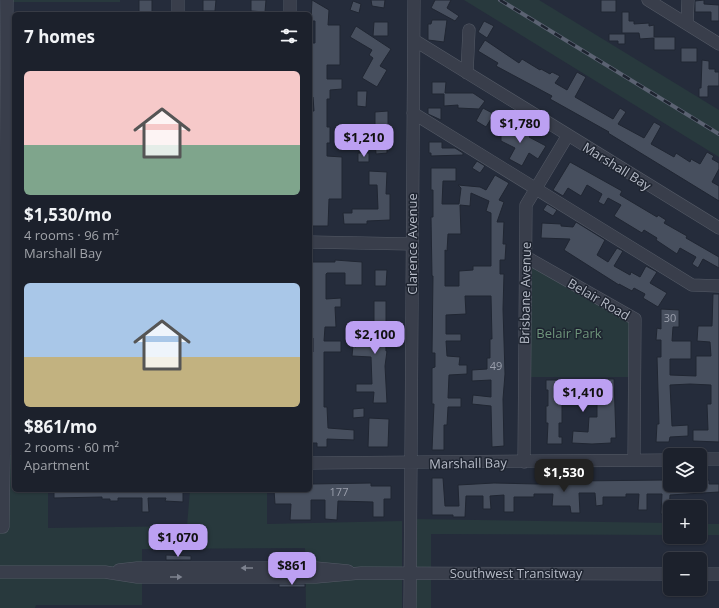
<!DOCTYPE html>
<html lang="en">
<head>
<meta charset="utf-8">
<style>
	body { margin:0; font-family:"Open Sans",sans-serif; background:#252934; color:#f1f3f6; height:100vh; display:flex; flex-direction:column; font-size:15px; white-space:nowrap }
	* { box-sizing:border-box; margin:0 }
	p { font-size:13px; color:#a0a3a9 }
	.icon { flex:none; width:22px; height:22px; fill:none; stroke:currentColor; stroke-width:2; stroke-linecap:round; stroke-linejoin:round }
	.map { position:relative; flex:1; overflow:hidden }
	.side { position:absolute; left:12px; top:12px; width:300px; height:480px; display:flex; flex-direction:column; background:#1c212c; border-radius:6px; box-shadow:0 1px 3px #0004,0 0 0 1px #3a3e48 }
	.side>* { flex:none }
	.tools { position:absolute; left:663px; top:448px; display:grid; gap:8px }
	.tools a { display:grid; place-items:center; width:44px; height:44px; border-radius:6px; background:#1c212c; box-shadow:0 1px 3px #0004,0 0 0 1px #3a3e48; font-size:20px }
	.price { position:absolute; translate:-50% -34px; padding:0 9px; border-radius:8px; background:#bca0f2; color:#111; font-size:13px; line-height:26px; filter:drop-shadow(0 1px 2px #0008) }
	.price::after { content:''; position:absolute; left:50%; top:24px; width:12px; height:9px; margin-left:-6px; background:inherit; clip-path:polygon(0 0,100% 0,50% 100%) }
	.price.active { background:#222; color:#fff }
	ul { padding:0; list-style:none }
	li { display:grid; align-content:center; gap:8px; height:212px; padding:0 12px }
	li span { display:grid; place-items:center; height:124px; border-radius:6px; color:#555 }
	li>.icon { margin-inline-start:auto }
	span .icon { width:72px; height:72px; fill:#fffc; stroke-width:1 }
	li b { font-size:17px }
	h2 { display:flex; justify-content:space-between; align-items:center; height:48px; padding:0 12px; font-size:17px }
	.map>svg:first-child { display:block }
	.green { fill:#28393d }
	.building { fill:#474f5e; stroke:#202632; fill-rule:evenodd }
	.lines { fill:none; stroke-linecap:round; stroke-linejoin:round }
	.minor-casing { stroke:#545a66; stroke-width:13 }
	.minor { stroke:#393e4b; stroke-width:12 }
	.rail-casing { stroke:#5b6272; stroke-width:4 }
	.rail { stroke:#1e2430; stroke-width:2.5; stroke-dasharray:8; stroke-linecap:butt }
	.oneway { fill:#7d828f }
	.labels { text-anchor:middle; stroke-width:3; stroke-linejoin:round; paint-order:stroke }
	.number-label { font-size:11px; fill:#9a9fac }
	.street-label { font-size:13px; fill:#b5bac6; stroke:#1e2430 }
	.park-label { font-size:13px; fill:#6e957b; stroke:#1e2430 }
</style>
</head>
<body>
<div class="map">
<svg width="719" height="608" viewBox="0 0 719 608">
	<rect width="100%" height="100%" fill="#252c3b"/>
	<!-- green -->
	<path class="green" d="M10,0H120V2H10Z
		M464,0H539L719,110V157Z
		M526,257L635,319L634,377H524Z
		M8,455H14V490H48V528L187,526L190,490H267V524L402,521V608H306L305,548L142,549V605H36L35,608H0V529Z
		M411,519L670,523V535L431,534V608H410Z
		M700,524H719V535H700Z"/>
	<!-- building -->
	<path class="building" d="M139,0H152V14H139Z
		M203,0H216L215,11H203Z
		M251,0H266L265,12L251,11Z
		M312,0L329,10L328,25H340V65H327V79H342V89L330,90V99H327V127H330V143H327V156L342,157V199H329L328,226H310L311,111H314L313,97H312V43H315V21H311Z
		M371,0H385L384,8L372,6Z
		M435,0H451L447,8L459,16L455,21L431,8Z
		M601,0H616V12H601Z
		M704,0V4L719,5V21H711V12H695V1Z
		M353,1L361,4L359,13L350,10Z
		M622,12H629V21H634V24L649,23V26L654,25V37H675V50H654V38L640,39L639,33H622Z
		M432,20H447L444,42L428,40V24H431Z
		M484,21L494,26L487,38L478,32Z
		M374,22H388V36H373Z
		M356,26L391,49L380,66L387,70L377,87L362,78L373,58L369,55L372,50L350,37Z
		M609,34H625V44H618V41H609Z
		M485,40L519,63L522,59L540,70L541,69L550,74L552,72L560,76L555,83L567,90L577,72L586,77L575,97L613,119L620,108L626,112L618,124L644,138L654,122L661,126L651,144L674,157L676,153L690,162L691,159L700,164L707,152L714,156L712,159L719,163V169L712,182L719,186V201L608,133L609,132L550,99L552,96L496,66L498,63L478,51Z
		M681,48H697V62H681Z
		M702,60L709,61V69H715V72H719V86H708V97H699V88H701Z
		M432,82H446L445,93H473L485,101L479,109L458,108V105L444,106V94H432Z
		M357,91H367L366,107L357,106Z
		M428,108H441V120L428,114Z
		M483,108L494,114L486,127L476,121Z
		M388,111V127H375V112Z
		M503,123L515,129L516,126L531,134L529,137L546,146L538,159L529,153L522,166L509,159L515,148L501,141V136H495Z
		M375,140H387V153L376,154Z
		M429,142H442V148H455L463,153V155L431,156V153H429Z
		M358,153H369V162H358Z
		M477,161L485,166L480,173L472,168Z
		M570,162L622,191L620,195L657,217L658,215L666,220L664,223L687,236L686,238L719,257V268L703,259L698,268L692,264L696,257L680,248L677,254L656,240L657,238L644,230L642,233L614,216L621,205L608,198L604,205L598,202L602,194L587,185L581,196L568,188L563,196L553,190Z
		M431,168H456V181H443L442,204H459L461,188L458,185L480,187L486,190L495,175L509,183L499,200L504,202L497,222H504L503,244H506L505,260H500V274H504L503,309L505,374L503,399L504,446L492,447L491,406L472,404L473,395L491,397V380L472,381V370L487,369V358H490V339H492L491,296H465L466,314L446,315V334H461V341H446L447,356L460,357L459,365H467V374L449,375L448,398H461V407H448L447,425H444V450H432L434,404H432V368L435,367V353H432L433,276H432L431,217H433V190H431ZM471,193L489,201L486,211L491,213V266H473V270L459,271V286H445V250L447,251L448,234H461L460,205L470,206Z
		M369,171L387,172L386,194H390V220L367,221V224H344L343,213H352V209H378L377,185H369Z
		M547,204L557,210L553,216L543,210Z
		M576,222L605,240L597,255L608,262L617,248L623,251L614,266L630,275L631,272L640,277L646,266L657,272L650,283L667,293L658,307L643,298L645,294L634,288L632,291L619,284V285L564,250L570,239L541,238L542,223L561,224V226L573,227Z
		M335,260L362,262V285H345V273H327L326,274V299L341,298V307H335L336,327H325L324,341H341V352H324V407H327L328,428L354,430V440L327,439V447H317V443H310V431L312,430L310,352H313V338H310L311,262H335Z
		M375,270H387L386,286H375Z
		M713,294H719V442L693,441V430H708L707,404H711V385L690,384L670,385L672,426L688,425V436L670,437L669,442H656L657,424H659L657,357H661V340H656L657,328L661,329V309L679,310V327H673L672,341H691V359H670V375L696,376V356H711L710,342L697,341L698,326H712Z
		M374,301H386V324L385,325L386,351H387L385,366L387,403H373L374,392H356V384H372L371,357L352,356L353,346L356,347V340L372,341V329H374Z
		M601,379H614L616,438H611V443L592,444L572,443L573,431L588,432L589,417H597V402L562,400V423H559V437H562V444H547L548,423H546V406H548V390H546V380H561V391H583V390H601Z
		M364,408V417L353,418V409Z
		M369,418L389,419L388,447H368Z
		M432,478H443L445,506H459L458,485L494,483L537,484L566,483V480H575V481L666,480V485H700V481L709,480V484H719V492L670,495L669,514H661L662,494H647V510H638L639,494H626V497H603V505L596,506L595,493H579L580,513H571L570,506H552L553,494H534V497H514V512H504V495L490,496L491,509H483V496H466L465,517H453V515H432Z
		M371,483V486H391V499H384V517H373V502L338,501L337,520L325,519V500H311V520H290L291,504H275L274,490H310L312,484Z
		M54,490H183V502L165,501L166,498H148L149,512H142V498H118V501H110V499H102V497L54,498Z
		M166,555L191,556V560H166Z
		M279,584H305V587H279Z"/>
	<g class="lines">
		<!-- minor casing -->
		<g class="minor-casing">
			<path id="minor" d="M648,0L719,44
				M178,14V0
				M290,14V0
				M687,24L688,0
				M414,40L719,228
				M467,73L469,30
				M413,113L692,285L719,286
				M310,242L412,244
				M526,257L635,319L634,460
				M700,459H719
				M524,462L526,205L568,135
				M310,463L670,460
				M0,527H3L4,454L7,0
				M119,570L137,568H316L348,571
				M0,572H105L137,577H316L361,573L670,574
				M700,574H719
				M410,608L414,0"/>
		</g>
		<!-- minor -->
		<use href="#minor" class="minor"/>
		<!-- rail casing -->
		<g class="rail-casing">
			<path id="rail" d="M500,0L719,134"/>
		</g>
		<!-- rail -->
		<use href="#rail" class="rail"/>
	</g>
	<!-- one-way arrows -->
	<defs><path id="oneway-solid" d="M-6-.8H1V-3.2L6.5 0L1 3.2V.8H-6Z"/></defs>
	<g class="oneway">
		<use href="#oneway-solid" transform="translate(247 568) rotate(180)"/>
		<use href="#oneway-solid" transform="translate(176 577)"/>
	</g>
	<g class="labels">
		<!-- number labels -->
		<g class="number-label">
			<text x="670" y="322">30</text>
			<text x="496" y="370">49</text>
			<text x="339" y="496">177</text>
		</g>
		<!-- street labels -->
		<g class="street-label">
			<text transform="translate(617 166) rotate(32)" y="5">Marshall Bay</text>
			<text transform="translate(412 244) rotate(-90)" y="5">Clarence Avenue</text>
			<text transform="translate(525 293) rotate(-89)" y="5">Brisbane Avenue</text>
			<text transform="translate(599 299) rotate(30)" y="5">Belair Road</text>
			<text transform="translate(468 463) rotate(-1)" y="5">Marshall Bay</text>
			<text x="516" y="578">Southwest Transitway</text>
		</g>
		<!-- park labels -->
		<g class="park-label">
			<text x="569" y="338">Belair Park</text>
		</g>
	</g>
</svg>
<div class="tools">
<a><svg class="icon" aria-label="layers" viewBox="0 0 24 24"><path d="M12 4l9 5-9 5-9-5zM3 14l9 5 9-5"/></svg></a>
<a>+</a>
<a>−</a>
</div>
<b class="price" style="left:520px;top:144px">$1,780</b>
<b class="price" style="left:364px;top:158px">$1,210</b>
<b class="price" style="left:375px;top:355px">$2,100</b>
<b class="price" style="left:583px;top:413px">$1,410</b>
<b class="price active" style="left:564px;top:493px">$1,530</b>
<b class="price" style="left:178px;top:558px">$1,070</b>
<b class="price" style="left:292px;top:586px">$861</b>
<section class="side">
<h2>7 homes<svg class="icon" aria-label="filters" viewBox="0 0 24 24"><path d="M4 7h16M4 17h16"/><circle cx="9" cy="7" r="2"/><circle cx="15" cy="17" r="2"/></svg></h2>
<ul>
<li><span style="background:linear-gradient(#f6c9c9 60%,#7fa58c 0)"><svg class="icon" aria-label="home" viewBox="0 0 24 24"><path d="M3 11l9-7 9 7M6 9v11h12V9"/></svg></span><div><b>$1,530/mo</b><p>4 rooms · 96 m²</p><p>Marshall Bay</p></div></li>
<li><span style="background:linear-gradient(#a9c7e8 60%,#c2b280 0)"><svg class="icon" aria-label="home" viewBox="0 0 24 24"><path d="M3 11l9-7 9 7M6 9v11h12V9"/></svg></span><div><b>$861/mo</b><p>2 rooms · 60 m²</p><p>Apartment</p></div></li>
</ul>
</section>
</div>
</body>
</html>
